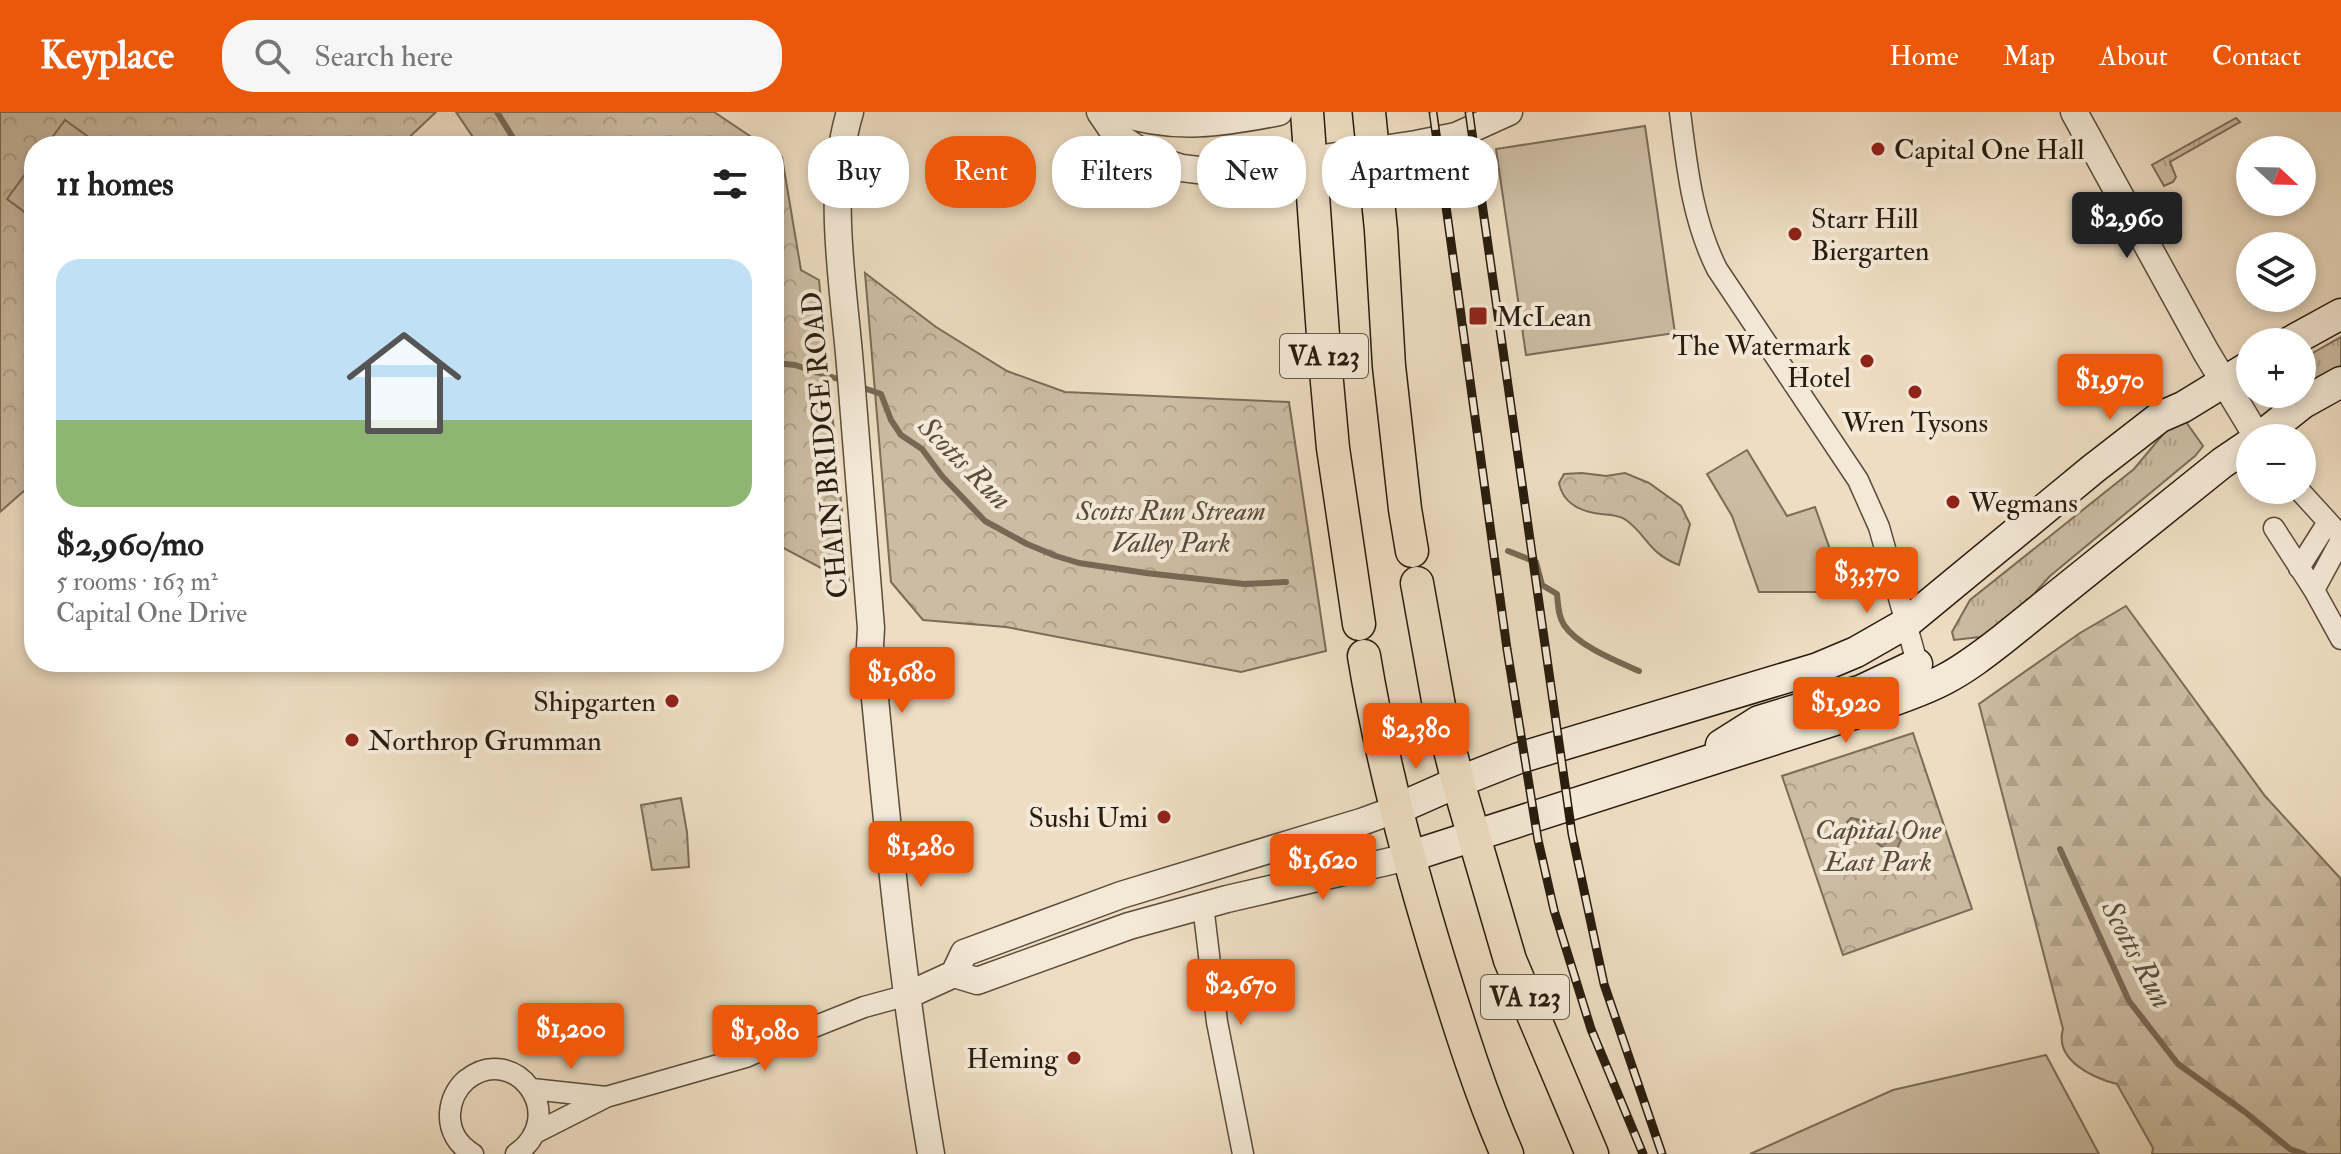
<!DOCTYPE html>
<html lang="en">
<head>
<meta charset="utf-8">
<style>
	body { margin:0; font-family:"IM FELL Double Pica",serif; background:#f6f6f6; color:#222; height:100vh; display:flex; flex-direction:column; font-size:30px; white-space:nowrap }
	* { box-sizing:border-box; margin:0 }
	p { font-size:26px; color:#767676 }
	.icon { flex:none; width:44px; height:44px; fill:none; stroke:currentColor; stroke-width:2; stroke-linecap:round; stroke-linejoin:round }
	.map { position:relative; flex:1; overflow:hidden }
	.drawer { position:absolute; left:24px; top:24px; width:760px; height:536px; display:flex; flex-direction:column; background:#fff; border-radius:32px; box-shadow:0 4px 12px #0003 }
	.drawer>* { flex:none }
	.banner { position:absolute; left:808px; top:24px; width:760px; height:72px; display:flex; gap:16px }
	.needle { width:52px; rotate:112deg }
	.controls { position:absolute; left:2236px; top:24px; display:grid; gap:16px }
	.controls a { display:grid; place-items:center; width:80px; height:80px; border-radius:50%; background:#fff; box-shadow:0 4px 12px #0003; font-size:40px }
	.price { position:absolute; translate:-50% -68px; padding:0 18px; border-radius:8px; background:#ea580c; color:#fff; font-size:26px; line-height:52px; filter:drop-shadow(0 2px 4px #0008) }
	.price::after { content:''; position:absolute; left:50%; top:48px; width:24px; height:18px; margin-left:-12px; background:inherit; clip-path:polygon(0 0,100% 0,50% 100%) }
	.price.current { background:#222; color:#fff }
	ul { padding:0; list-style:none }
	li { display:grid; align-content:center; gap:16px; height:424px; padding:0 32px }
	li+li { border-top:2px solid #e0e0e0 }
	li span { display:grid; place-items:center; height:248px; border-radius:24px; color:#555 }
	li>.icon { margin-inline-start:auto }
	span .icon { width:144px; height:144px; fill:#fffc; stroke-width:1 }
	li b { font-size:34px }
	h2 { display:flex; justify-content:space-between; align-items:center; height:96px; padding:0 32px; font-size:34px }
	.pill { padding:0 28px; border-radius:32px; background:#fff; box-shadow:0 4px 12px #0003; font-size:28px; line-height:72px }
	.pill.current { background:#ea580c; color:#fff }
	header { display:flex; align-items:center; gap:48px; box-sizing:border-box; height:112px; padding:0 40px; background:#ea580c; color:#fff }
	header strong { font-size:38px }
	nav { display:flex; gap:44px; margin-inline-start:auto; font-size:28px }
	.search { width:560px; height:72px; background:#f6f6f6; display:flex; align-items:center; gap:20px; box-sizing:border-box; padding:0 28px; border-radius:32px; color:#767676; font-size:30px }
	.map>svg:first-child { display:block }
	.grass { fill:url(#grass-tufts); stroke:#7a6c58; stroke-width:2 }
	.forest { fill:url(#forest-firs); stroke:#7a6c58; stroke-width:2 }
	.park { fill:url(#park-crowns); stroke:#7a6c58; stroke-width:2 }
	.pitch { fill:#ccbca3; stroke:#7a6c58; stroke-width:2 }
	.water { fill:url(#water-waves); stroke:#776855; stroke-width:2 }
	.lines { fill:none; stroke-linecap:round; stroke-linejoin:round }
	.stream { stroke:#776855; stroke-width:6 }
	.minor-casing { stroke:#5a4c3b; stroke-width:23 }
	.tertiary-casing { stroke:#5a4c3b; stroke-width:29 }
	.secondary-casing { stroke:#281c0e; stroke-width:33 }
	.primary-casing { stroke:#281c0e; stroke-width:35 }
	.minor { stroke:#f4e9d7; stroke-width:20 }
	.tertiary { stroke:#f4e9d7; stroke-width:26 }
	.secondary { stroke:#f4e9d7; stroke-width:30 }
	.primary { stroke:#eeddc2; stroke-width:32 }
	.rail-casing { stroke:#281c0e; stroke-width:9 }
	.rail { stroke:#f4e9d7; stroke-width:6; stroke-dasharray:18; stroke-linecap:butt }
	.poi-dot { fill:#8f2418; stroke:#f4e9d7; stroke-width:3 }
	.labels { text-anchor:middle; stroke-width:8; stroke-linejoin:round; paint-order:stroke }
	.shield { fill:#f4e9d7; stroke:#655a4a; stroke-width:2 }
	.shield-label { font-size:26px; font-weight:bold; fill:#281c0e }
	.poi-label { font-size:28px; fill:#281c0e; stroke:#f4e9d7; text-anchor:start }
	.street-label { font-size:28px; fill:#281c0e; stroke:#f4e9d7 }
	.park-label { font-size:28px; font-style:italic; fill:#594c3b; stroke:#f4e9d7 }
	.water-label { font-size:30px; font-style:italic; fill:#5c4f3e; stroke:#f4e9d7 }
</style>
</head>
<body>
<header>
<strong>Keyplace</strong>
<div class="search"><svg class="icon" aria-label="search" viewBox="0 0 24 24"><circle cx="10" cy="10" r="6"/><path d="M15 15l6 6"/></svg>Search here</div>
<nav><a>Home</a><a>Map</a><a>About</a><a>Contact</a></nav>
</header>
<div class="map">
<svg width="2341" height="1042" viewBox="0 0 2341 1042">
	<defs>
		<pattern id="grass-tufts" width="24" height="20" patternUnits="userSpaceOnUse" patternTransform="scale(2)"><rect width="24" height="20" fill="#ccbca3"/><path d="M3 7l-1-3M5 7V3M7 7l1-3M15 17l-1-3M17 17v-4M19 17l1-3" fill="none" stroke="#afa18b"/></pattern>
		<pattern id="forest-firs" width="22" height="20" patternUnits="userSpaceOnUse" patternTransform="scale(2)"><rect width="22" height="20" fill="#ccbca3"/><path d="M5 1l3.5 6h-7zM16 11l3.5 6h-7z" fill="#afa18b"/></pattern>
		<pattern id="park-crowns" width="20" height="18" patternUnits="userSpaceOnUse" patternTransform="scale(2)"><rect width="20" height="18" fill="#ccbca3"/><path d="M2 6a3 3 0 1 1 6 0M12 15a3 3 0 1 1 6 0" fill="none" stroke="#afa18b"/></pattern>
		<pattern id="water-waves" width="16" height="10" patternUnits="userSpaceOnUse" patternTransform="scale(2)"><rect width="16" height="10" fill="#ab9b85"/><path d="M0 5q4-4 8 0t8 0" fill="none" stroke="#8b7e6b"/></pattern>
	</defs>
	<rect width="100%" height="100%" fill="#eeddc2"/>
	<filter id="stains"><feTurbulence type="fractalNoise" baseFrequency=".0025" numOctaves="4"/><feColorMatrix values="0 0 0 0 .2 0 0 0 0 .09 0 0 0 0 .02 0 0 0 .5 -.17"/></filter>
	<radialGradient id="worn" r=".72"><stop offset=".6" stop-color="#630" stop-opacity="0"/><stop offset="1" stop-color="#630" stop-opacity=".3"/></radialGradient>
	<!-- grass -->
	<path class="grass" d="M2236,6L2240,10L2170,50L2176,65L2173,70L2164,74L2152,53Z
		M2341,225V257L2302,274V247Z
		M2186,310L2203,334L2195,344L2050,464L2006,513L1980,525L1954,528L1952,520L1970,488L2134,357L2170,314Z"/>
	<!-- forest -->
	<path class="forest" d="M2126,494L2265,684L2341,767V1042H2152L2153,1036L2117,972C2093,966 2054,948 2063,917L1979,592L2080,521Z"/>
	<!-- park -->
	<path class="park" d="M0,0H436L400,34H34V370L0,400Z
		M456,0H714L765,34H479Z
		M774,40L782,45L801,158L819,168L849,471L774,431Z
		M865,161L936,215L1007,259L1065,280L1289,290L1326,539L1241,560L1006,515L923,508L891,470Z
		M1582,361L1606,364L1625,361L1649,371L1681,394L1690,412L1679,453C1648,441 1648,424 1626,408C1620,403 1609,403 1601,402C1582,400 1563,392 1559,371L1564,362Z
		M1913,621L1972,797L1843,843L1782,664Z
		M681,686L687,720L689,755L652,758L641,693Z"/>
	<!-- pitch -->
	<path class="pitch" d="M65,8L101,34H46Z
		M1645,14L1675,221L1526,243L1496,37Z
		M34,50V107L7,87Z
		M1747,338L1787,404L1815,395L1845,480H1759L1732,404L1707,362Z
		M2046,943L2099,1042H1750L1893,978Z"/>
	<!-- water -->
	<path class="water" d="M1851,706L1884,713L1903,724L1894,743L1847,710Z"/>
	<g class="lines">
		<!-- stream -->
		<path class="stream" d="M497,0L518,34
			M774,251L795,253L844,269
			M858,274L881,282L891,308L901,323L922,337L942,364L985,409L1027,432L1056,444L1079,451L1146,461L1244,472L1286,470
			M1508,439L1536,450L1542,473L1557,482C1558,492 1558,504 1564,513C1578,534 1616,549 1639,559
			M2060,737L2129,889L2178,952L2245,1000L2290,1037L2304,1042"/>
		<!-- minor casing -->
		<g class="minor-casing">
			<path id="minor" d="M1680,0C1687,55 1692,107 1717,157L1858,368L1879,415L1920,561
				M2299,378L2341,424
				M2274,416L2314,478L2341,527
				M2299,456L2328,410
				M2314,478L2341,428
				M1203,793L1217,910L1243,1042
				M532,977L606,985
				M537,1020L606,985L746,945L796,922L864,895L908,883
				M473,1042C458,1033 449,1019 450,1001C451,988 456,977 466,968C514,929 571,1003 516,1042"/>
		</g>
		<!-- tertiary casing -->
		<g class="tertiary-casing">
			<path id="tertiary" d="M850,0C827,76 842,164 849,242C857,333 864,424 871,516L870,534C886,703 902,874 931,1042
				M1100,0L1115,22L1151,46L1182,56L1206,59L1251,57L1416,32L1456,24L1509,0
				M1119,0C1173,19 1224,11 1279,0
				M2074,0L2206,240L2258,326
				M954,862L964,841L1121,783L1364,709L1397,697
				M908,883L954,862L977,869L1129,814L1227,787L1408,745"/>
		</g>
		<!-- secondary casing -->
		<g class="secondary-casing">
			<path id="secondary" d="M2290,230L2341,202
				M2259,326L2303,291L2341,270
				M1721,633L1759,609L1862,578L1917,552
				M1397,697L1458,670L1519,646L1818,556L1856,540L1905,512L2093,357L2160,305L2183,295L2250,254
				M1408,745L1863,599C1891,589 1919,581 1945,567C1966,556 1984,542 2002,528L2222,351L2250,332"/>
		</g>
		<!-- primary casing -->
		<g class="primary-casing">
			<path id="primary" d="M1307,0L1324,237L1333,336L1359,512
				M1369,0L1381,118L1389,254L1405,397L1412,439
				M1417,471L1439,594L1458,670L1510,848L1592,1042
				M1364,544C1381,648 1409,751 1440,852C1460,916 1480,981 1507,1042"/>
		</g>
		<!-- minor -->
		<use href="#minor" class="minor"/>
		<!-- tertiary -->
		<use href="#tertiary" class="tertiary"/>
		<!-- secondary -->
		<use href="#secondary" class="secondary"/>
		<!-- primary -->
		<use href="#primary" class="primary"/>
		<!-- rail casing -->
		<g class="rail-casing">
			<path id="rail" d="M1433,0L1507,537L1538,728L1554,798L1591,917L1643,1042
				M1469,0L1572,722L1604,872L1662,1042"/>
		</g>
		<!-- rail -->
		<use href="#rail" class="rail"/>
	</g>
	<!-- markers -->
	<g class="poi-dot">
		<circle cx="1878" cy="37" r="8"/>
		<circle cx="1795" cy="122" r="8"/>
		<rect x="1468" y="194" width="20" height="20" rx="4"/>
		<circle cx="1867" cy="249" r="8"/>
		<circle cx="1915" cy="280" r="8"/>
		<circle cx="1953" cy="390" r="8"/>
		<circle cx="672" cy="589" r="8"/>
		<circle cx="352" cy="628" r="8"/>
		<circle cx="1164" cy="705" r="8"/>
		<circle cx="1074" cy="946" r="8"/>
	</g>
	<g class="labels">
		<!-- shield labels -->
		<g class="shield">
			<rect x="1280" y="222" width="88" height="44" rx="6"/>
			<rect x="1481" y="863" width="88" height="44" rx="6"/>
		</g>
		<g class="shield-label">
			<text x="1324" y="253">VA 123</text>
			<text x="1525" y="894">VA 123</text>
		</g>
		<!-- poi labels -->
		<g class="poi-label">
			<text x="1894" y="47">Capital One Hall</text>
			<text x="1811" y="116">Starr Hill<tspan x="1811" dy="32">Biergarten</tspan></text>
			<text x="1496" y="214">McLean</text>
			<text x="1851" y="243" text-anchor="end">The Watermark<tspan x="1851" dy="32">Hotel</tspan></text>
			<text x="1915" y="320" text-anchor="middle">Wren Tysons</text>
			<text x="1969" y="400">Wegmans</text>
			<text x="656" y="599" text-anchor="end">Shipgarten</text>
			<text x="368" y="638">Northrop Grumman</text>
			<text x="1148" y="715" text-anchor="end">Sushi Umi</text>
			<text x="1058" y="956" text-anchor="end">Heming</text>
		</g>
		<!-- street labels -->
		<g class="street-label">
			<text transform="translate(824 333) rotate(-95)" y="10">CHAIN BRIDGE ROAD</text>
		</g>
		<!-- park labels -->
		<g class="park-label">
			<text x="1171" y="408">Scotts Run Stream<tspan x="1171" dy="32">Valley Park</tspan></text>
			<text x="1878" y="727">Capital One<tspan x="1878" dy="32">East Park</tspan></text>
		</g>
		<!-- water labels -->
		<g class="water-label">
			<text transform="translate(965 351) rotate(45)" y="10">Scotts Run</text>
			<text transform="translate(2137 842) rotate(62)" y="10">Scotts Run</text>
		</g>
	</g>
	<rect width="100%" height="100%" filter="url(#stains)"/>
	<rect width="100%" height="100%" fill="url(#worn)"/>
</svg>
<div class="controls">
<a><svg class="needle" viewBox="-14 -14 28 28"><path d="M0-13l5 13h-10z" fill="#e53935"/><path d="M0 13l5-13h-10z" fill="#767676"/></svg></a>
<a><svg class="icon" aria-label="layers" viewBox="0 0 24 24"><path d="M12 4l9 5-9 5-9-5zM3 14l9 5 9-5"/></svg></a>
<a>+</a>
<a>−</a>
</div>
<b class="price current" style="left:2127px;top:148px">$2,960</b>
<b class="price" style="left:2110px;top:310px">$1,970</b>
<b class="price" style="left:1867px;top:503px">$3,370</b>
<b class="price" style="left:902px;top:603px">$1,680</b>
<b class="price" style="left:1846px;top:633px">$1,920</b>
<b class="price" style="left:1416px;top:659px">$2,380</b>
<b class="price" style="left:921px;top:777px">$1,280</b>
<b class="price" style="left:1323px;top:790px">$1,620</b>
<b class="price" style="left:1241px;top:915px">$2,670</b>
<b class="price" style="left:571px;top:959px">$1,200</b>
<b class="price" style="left:765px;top:961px">$1,080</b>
<div class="banner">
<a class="pill">Buy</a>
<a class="pill current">Rent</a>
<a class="pill">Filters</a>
<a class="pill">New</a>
<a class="pill">Apartment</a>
</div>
<section class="drawer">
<h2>11 homes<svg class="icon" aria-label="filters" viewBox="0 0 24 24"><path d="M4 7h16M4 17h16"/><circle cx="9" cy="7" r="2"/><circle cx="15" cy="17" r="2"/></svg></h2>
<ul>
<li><span style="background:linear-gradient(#bfe0f5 65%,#8fb573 0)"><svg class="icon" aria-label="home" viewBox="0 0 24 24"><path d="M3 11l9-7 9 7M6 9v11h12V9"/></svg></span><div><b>$2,960/mo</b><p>5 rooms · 163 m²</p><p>Capital One Drive</p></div></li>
</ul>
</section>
</div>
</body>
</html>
